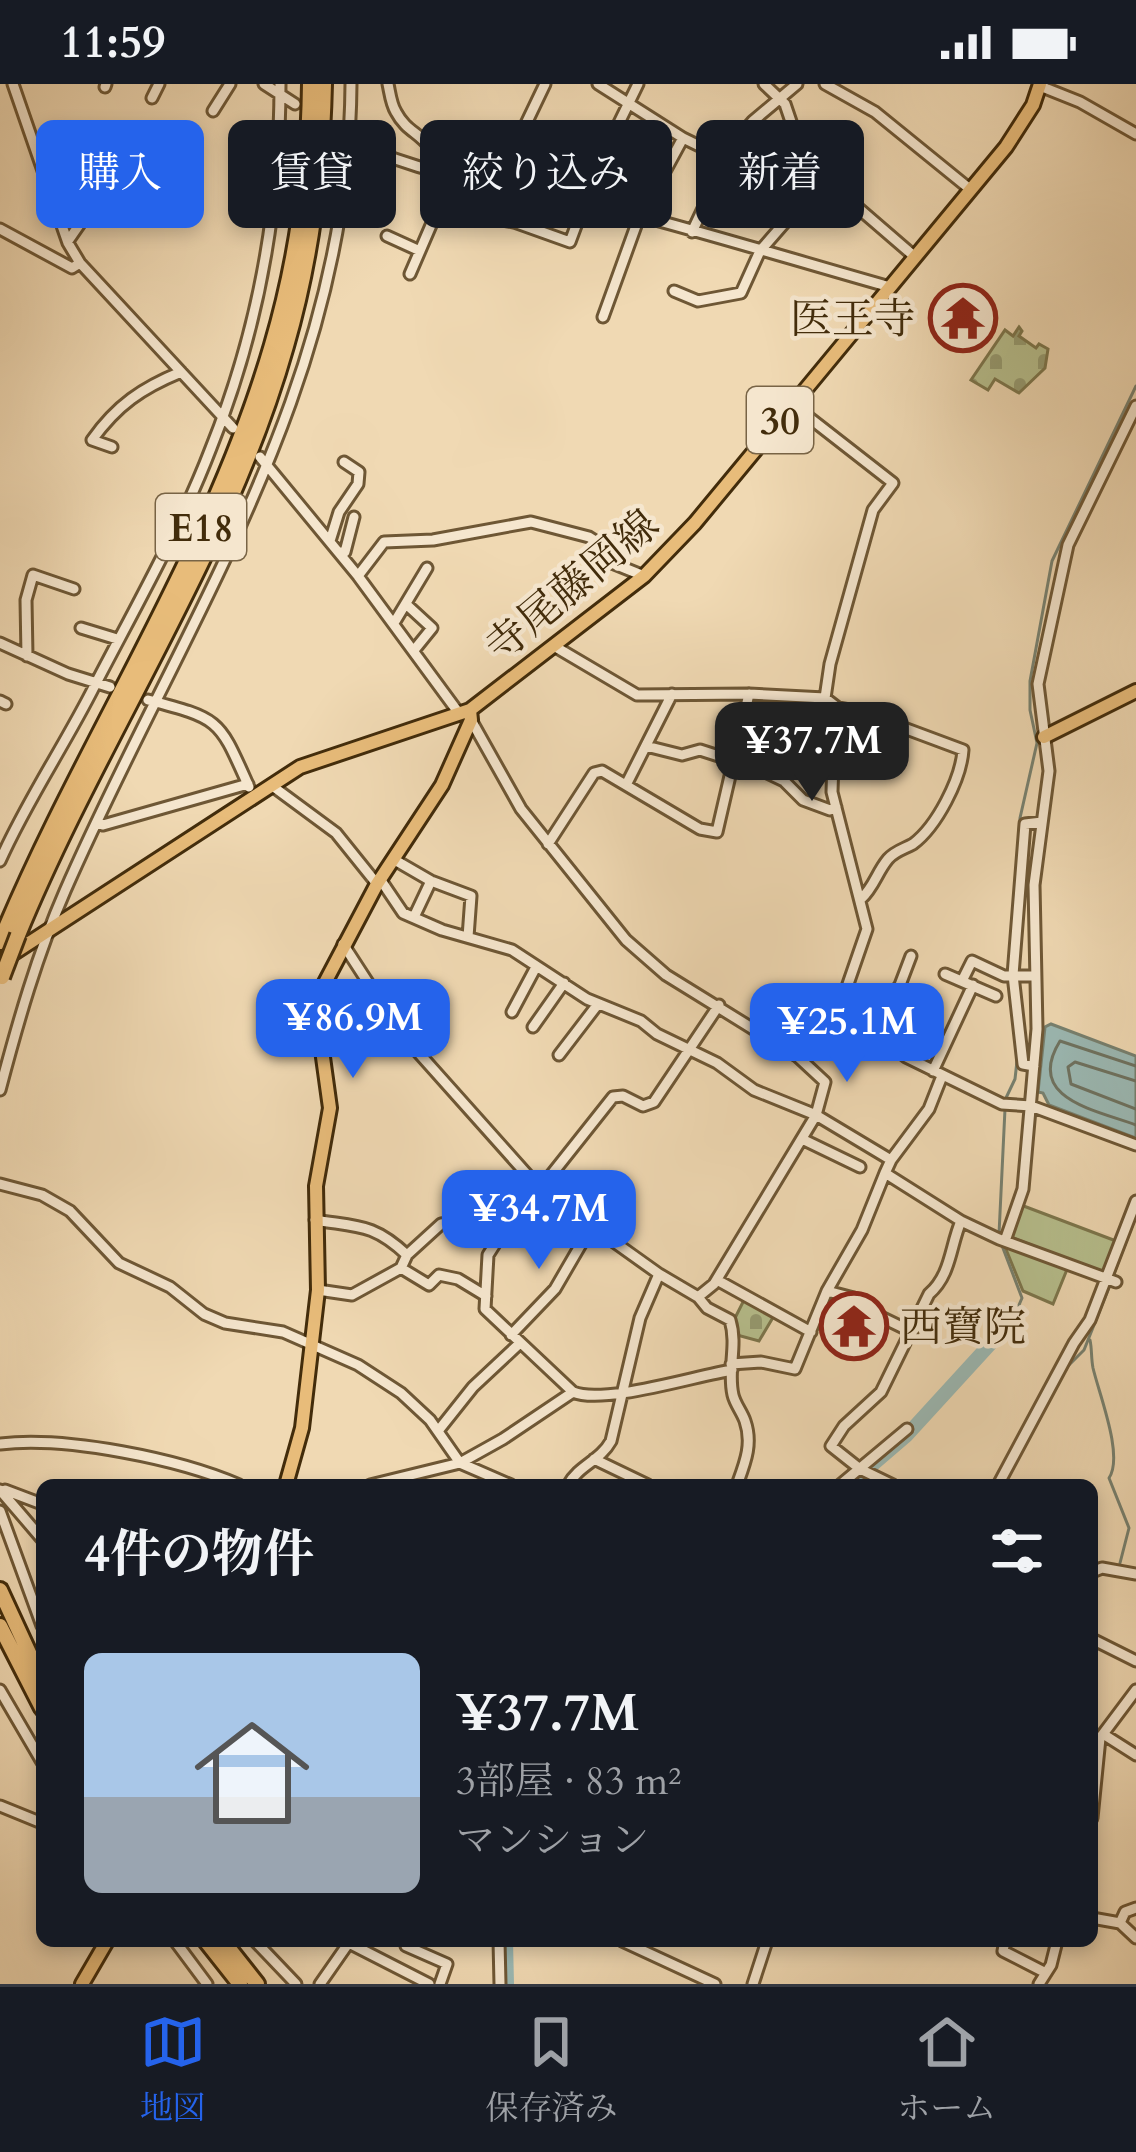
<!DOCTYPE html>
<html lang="ja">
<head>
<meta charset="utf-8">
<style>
	body { margin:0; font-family:Cardo,"Noto Serif JP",serif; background:#20242c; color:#f1f3f6; height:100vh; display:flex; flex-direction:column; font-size:45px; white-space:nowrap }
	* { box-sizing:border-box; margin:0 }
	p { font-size:39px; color:#9ea1a6 }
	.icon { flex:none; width:66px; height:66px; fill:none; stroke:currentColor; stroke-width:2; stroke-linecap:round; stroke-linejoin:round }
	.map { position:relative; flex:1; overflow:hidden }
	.side { position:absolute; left:36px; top:1395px; width:1062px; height:468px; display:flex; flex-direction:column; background:#171b24; border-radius:18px; box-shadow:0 6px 18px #0003 }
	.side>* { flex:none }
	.guide { position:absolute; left:36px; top:36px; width:1065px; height:108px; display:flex; gap:24px }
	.price { position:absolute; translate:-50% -102px; padding:0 27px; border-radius:24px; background:#2563eb; color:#fff; font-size:39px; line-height:78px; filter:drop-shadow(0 3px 6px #0008) }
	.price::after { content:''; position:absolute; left:50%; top:72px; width:36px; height:27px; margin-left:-18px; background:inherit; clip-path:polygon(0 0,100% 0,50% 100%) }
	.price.selected { background:#222; color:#fff }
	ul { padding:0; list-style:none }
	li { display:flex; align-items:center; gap:36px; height:300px; padding:0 48px }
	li+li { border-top:3px solid #363941 }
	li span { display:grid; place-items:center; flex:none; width:336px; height:240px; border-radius:18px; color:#555 }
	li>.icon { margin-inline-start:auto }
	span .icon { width:144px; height:144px; fill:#fffc; stroke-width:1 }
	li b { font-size:51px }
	h2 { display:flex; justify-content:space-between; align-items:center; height:144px; padding:0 48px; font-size:51px }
	.pill { padding:0 42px; border-radius:18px; background:#171b24; box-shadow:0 6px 18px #0003; font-size:42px; line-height:108px }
	.pill.selected { background:#2563eb; color:#fff }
	.status { display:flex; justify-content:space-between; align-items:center; height:84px; padding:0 60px; background:#171b24; direction:ltr }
	.status svg { height:33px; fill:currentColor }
	.dock { display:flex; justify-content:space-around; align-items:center; height:168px; border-top:3px solid #363941; background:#171b24; font-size:33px; color:#9ea1a6 }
	.dock a { display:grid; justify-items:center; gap:6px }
	.dock .selected { color:#2563eb }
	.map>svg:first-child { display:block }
	.cemetery { fill:url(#cemetery-stones); stroke:#7c764c; stroke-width:3 }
	.park { fill:#b7c08e; stroke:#7c764c; stroke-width:3 }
	.water { fill:#9bb9b4; stroke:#778170; stroke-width:3 }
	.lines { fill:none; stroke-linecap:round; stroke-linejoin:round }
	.shore { stroke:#6e7260; stroke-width:3 }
	.stream { stroke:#778170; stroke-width:3 }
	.river { stroke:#9bb9b4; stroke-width:14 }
	.minor-casing { stroke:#6e5735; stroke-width:15 }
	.major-casing { stroke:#422c0b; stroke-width:18 }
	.highway-casing { stroke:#422c0b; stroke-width:20 }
	.minor { stroke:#f5e6ce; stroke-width:9 }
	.major { stroke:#e8bc7a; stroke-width:12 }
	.highway { stroke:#e8bc7a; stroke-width:14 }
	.highway-bridge-casing { stroke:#422c0b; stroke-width:20; stroke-linecap:butt }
	.highway-bridge { stroke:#e8bc7a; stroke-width:14 }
	.labels { text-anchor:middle; stroke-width:9; stroke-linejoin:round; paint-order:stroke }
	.shield { fill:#f5e6ce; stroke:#786446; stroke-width:3 }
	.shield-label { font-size:39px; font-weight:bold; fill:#422c0b }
	.poi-label { font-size:42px; fill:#422c0b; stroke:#f5e6ce; text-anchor:end }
	.street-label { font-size:42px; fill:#422c0b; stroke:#f5e6ce }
</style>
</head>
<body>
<div class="status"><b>11:59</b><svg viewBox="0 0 49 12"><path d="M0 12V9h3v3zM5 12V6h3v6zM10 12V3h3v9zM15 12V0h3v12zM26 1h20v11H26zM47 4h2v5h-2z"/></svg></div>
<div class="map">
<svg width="1136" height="1900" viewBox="0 0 1136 1900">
	<defs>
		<pattern id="cemetery-stones" width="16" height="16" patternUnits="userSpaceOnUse" patternTransform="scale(3)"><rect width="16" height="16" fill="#b7c08e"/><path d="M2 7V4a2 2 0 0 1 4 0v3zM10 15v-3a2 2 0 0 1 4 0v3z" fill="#969c72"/></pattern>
	</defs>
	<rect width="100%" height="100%" fill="#f0d9b3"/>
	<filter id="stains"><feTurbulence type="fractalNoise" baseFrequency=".00167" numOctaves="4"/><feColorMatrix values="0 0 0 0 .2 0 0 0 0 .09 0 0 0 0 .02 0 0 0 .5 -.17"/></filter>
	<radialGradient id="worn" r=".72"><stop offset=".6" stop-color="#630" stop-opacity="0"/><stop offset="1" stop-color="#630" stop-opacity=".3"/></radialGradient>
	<!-- cemetery -->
	<path class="cemetery" d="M1019,243L1022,247L1019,252L1036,264L1039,260L1048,265L1045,284L1019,309L995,295L988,306L971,296L1005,246L1013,252Z
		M745,1214L775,1230L759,1257L737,1251L733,1238Z"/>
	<!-- park -->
	<path class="park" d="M1021,1121L1116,1157L1106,1184L1100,1188L1013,1154L1010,1149Z
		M1003,1158L1068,1183L1053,1220L1023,1207Z"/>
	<!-- water -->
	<path class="water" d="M1051,940L1136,972V1054L1049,1021L1043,1009L1038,1008L1045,943Z"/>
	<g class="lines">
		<!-- shore -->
		<path class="shore" d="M1136,982L1060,957C1024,1015 1096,1026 1136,1041
			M1136,997L1075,978L1068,983L1071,1000L1136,1025"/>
		<!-- stream -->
		<path class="stream" d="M1011,864L1020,734L1037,659L1030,626V597L1052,477L1136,302
			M1011,914L1015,953
			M1005,1016L1015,995L1018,968
			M999,1150L1005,1025
			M1001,1159L1022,1214L1013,1235
			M1113,1192L1136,1132
			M1090,1256C1092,1265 1091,1274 1093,1284C1099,1310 1124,1372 1109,1394L1129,1444L1120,1479
			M1004,1401L1065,1285L1084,1266L1110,1201"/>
		<!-- river -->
		<path class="river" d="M849,1401L906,1352L1013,1235
			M506,1857L507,1900"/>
		<!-- minor casing -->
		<g class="minor-casing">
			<path id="minor" d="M13,0L68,159L80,179L233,344
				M264,0L295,20
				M388,0C390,9 391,20 396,28C410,55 433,48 438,90
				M545,0L523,46L599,80
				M598,0L683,54L722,73L753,37L797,0
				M764,0L785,20L807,85L827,97L915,173
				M825,0L875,28L971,106
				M1040,2L1080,18L1136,50
				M105,3L106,0
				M152,14L159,0
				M213,27L230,0
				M334,45C414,96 492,94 580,116C684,142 787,174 890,203
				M445,93L438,125L514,138L570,158L599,80L638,0
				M0,145L72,184L80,179
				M692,148L724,80L722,73
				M387,152L420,167
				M68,157L131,66
				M410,190L438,125
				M674,207L698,217L741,209L760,167L800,121L807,85
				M603,233L637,139L683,54
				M793,321L893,399L873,426L830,580L825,614L833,677L832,708L867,845L838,929L797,972
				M112,363L92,356C117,321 142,304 181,288
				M260,373L358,492L458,628
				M330,457L339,428L358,400L359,388L344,378
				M339,468H345L354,433
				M358,492L384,458L433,456L531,438L589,453L597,458L607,477L644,492
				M407,521L432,544L415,565
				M394,539L427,484
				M81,544L117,555
				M0,559L68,590L110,603
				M554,562L637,611L749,610L825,614L838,624L861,628L963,666C961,695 937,742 913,760C904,765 895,767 888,775C877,788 874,803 861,815
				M27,572L26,516L33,491L74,505
				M148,616C222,635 219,636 249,703
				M0,617L6,620
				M471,636L521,725L626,856L666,891L797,972L825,998L816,1031L714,1200L698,1213L659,1190L640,1234L611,1357C600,1377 579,1381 568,1401
				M646,662L682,671L700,666L759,685L784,697L803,716L830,726L836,723
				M627,699L672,610
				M271,701L336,749L377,800
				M98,739L103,741L248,700
				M548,760L594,689L602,687L700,745L717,748L749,610
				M393,775L431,797L471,812L468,853
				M0,777C27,716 65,661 95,601C135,524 180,445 211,364C258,247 280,126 280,0
				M380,795L403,829L442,846L512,866L587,915L641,937L657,950L717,979L754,1006L816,1031L891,1076
				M414,833L431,797
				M343,860L400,948L540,1105L659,1190
				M945,890L996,912
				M962,897L972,877L1004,892H1034
				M512,928L536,883
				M838,929L868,942L906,973L1002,1020L1031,1022L1136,1061
				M868,942L900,901L911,872
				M533,943L564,899
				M559,971L598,920
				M1034,982L1023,980L1013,891L1025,740L1042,738
				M933,987L973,901
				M942,992L929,1025L891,1076L885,1089L961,1137L999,1155L1116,1198
				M0,1006C18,938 37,871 65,807C182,539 349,306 351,0
				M802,1055L860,1083
				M0,1100L42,1111L70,1127L119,1179L170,1203L204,1230L225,1239L283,1248L358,1281L401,1309L430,1336L460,1379L511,1401
				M514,1130L488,1171L485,1225L573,1308
				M315,1136C357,1143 373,1139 407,1171
				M1006,1154L1023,1105L1037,945L1034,801L1049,687L1038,600L1068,461L1136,322
				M401,1184L429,1201L439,1191L458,1195L486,1212
				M717,1196L811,1248
				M318,1206L352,1211L401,1184L407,1171L441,1140L514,1130L540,1105L613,1013L623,1012L643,1022L654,1018L719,921
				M827,1207L865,1217L881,1233L912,1248
				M698,1213L707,1224L730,1236C738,1262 727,1285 733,1311C735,1320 742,1328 745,1337C753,1360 745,1379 737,1401
				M511,1251L555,1205L591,1143
				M731,1280L761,1278L795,1285L827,1207L862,1146L885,1089
				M438,1347L473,1303L520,1259
				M0,1360C66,1352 179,1375 239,1401
				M594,1375L648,1401
				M370,1401L460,1379L503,1355L573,1308C603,1321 695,1292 732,1286
				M840,1401L907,1345
				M893,1401L860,1385L831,1362L844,1342L881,1308L929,1210C951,1191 950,1163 961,1137
				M998,1401L1074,1259L1090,1236L1136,1117
				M0,1406L42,1455
				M5,1406L42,1420
				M0,1427L42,1542
				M1092,1488L1102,1484L1136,1490
				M1092,1555L1136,1577
				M0,1606L42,1678
				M1103,1650L1136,1671
				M0,1722L42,1739
				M1092,1734L1100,1654L1136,1606
				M1092,1834L1120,1839L1136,1854
				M1120,1839L1125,1828L1136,1824
				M175,1857L207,1900
				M255,1857L296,1900
				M345,1857L429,1900
				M499,1857L500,1900
				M622,1857L715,1900
				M1005,1857L1003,1867L1046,1889
				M406,1862L447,1880L440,1900
				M320,1900L350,1857
				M753,1900L767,1857
				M1039,1900L1051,1881L1057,1857"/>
		</g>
		<!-- major casing -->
		<g class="major-casing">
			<path id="major" d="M1044,653L1136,607
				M0,878L300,683L470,626L644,492L695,439L1006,63L1033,21L1040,0
				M286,1401L302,1344L318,1206L316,1102L330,1024L318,937L319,910L377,800L442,701L471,636L470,626
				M82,1900L107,1857"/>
		</g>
		<!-- highway casing -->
		<g class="highway-casing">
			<path id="highway" d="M18,851C100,652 227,470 286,262C311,176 322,89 324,0
				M0,858C83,657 211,471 272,261C297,176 309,89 310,0
				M0,1506L42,1597
				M0,1542L42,1624
				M206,1857L240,1900
				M223,1857L257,1900"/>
		</g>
		<!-- minor -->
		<use href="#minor" class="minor"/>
		<!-- major -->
		<use href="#major" class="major"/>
		<!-- highway -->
		<use href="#highway" class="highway"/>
		<!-- highway-bridge casing -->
		<g class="highway-bridge-casing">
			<path id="highway-bridge" d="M2,893L18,851"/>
		</g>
		<!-- highway-bridge -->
		<use href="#highway-bridge" class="highway-bridge"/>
	</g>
	<!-- icons -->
	<defs>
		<g id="temple-ring" transform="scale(3.45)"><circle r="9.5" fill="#f5e6ce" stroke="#8f2418" stroke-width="1.5"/><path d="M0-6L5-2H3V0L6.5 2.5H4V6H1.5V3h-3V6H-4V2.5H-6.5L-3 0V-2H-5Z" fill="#8f2418"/></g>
	</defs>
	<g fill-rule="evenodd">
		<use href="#temple-ring" x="963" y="234"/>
		<use href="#temple-ring" x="854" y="1242"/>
	</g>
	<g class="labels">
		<!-- shield labels -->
		<g class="shield">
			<rect x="747" y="303" width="66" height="66" rx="9"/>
			<rect x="156" y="410" width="90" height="66" rx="9"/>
		</g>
		<g class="shield-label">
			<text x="780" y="350">30</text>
			<text x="201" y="457">E18</text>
		</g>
		<!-- poi labels -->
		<g class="poi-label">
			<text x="916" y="249">医王寺</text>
			<text x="900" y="1257" text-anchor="start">西寶院</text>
		</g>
		<!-- street labels -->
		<g class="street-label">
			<text transform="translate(571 501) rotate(-40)" y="15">寺尾藤岡線</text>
		</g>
	</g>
	<rect width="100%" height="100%" filter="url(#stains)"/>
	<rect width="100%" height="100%" fill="url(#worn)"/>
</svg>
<b class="price selected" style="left:812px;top:720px">¥37.7M</b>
<b class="price" style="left:353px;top:997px">¥86.9M</b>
<b class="price" style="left:847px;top:1001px">¥25.1M</b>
<b class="price" style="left:539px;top:1188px">¥34.7M</b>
<div class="guide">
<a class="pill selected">購入</a>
<a class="pill">賃貸</a>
<a class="pill">絞り込み</a>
<a class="pill">新着</a>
</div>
<section class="side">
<h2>4件の物件<svg class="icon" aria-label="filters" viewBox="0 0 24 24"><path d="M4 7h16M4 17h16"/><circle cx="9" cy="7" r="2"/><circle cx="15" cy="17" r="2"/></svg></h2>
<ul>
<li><span style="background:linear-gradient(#a9c7e8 60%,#9aa5b1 0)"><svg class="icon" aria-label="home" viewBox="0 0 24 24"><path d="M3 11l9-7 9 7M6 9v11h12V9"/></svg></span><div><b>¥37.7M</b><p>3部屋 · 83 m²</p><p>マンション</p></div></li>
</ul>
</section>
</div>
<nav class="dock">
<a class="selected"><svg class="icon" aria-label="map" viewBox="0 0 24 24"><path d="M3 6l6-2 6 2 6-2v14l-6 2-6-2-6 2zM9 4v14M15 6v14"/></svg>地図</a>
<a><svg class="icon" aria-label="saved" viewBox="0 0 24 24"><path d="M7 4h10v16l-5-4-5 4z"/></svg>保存済み</a>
<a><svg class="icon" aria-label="home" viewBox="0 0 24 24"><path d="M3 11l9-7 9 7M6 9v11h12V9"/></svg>ホーム</a>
</nav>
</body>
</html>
